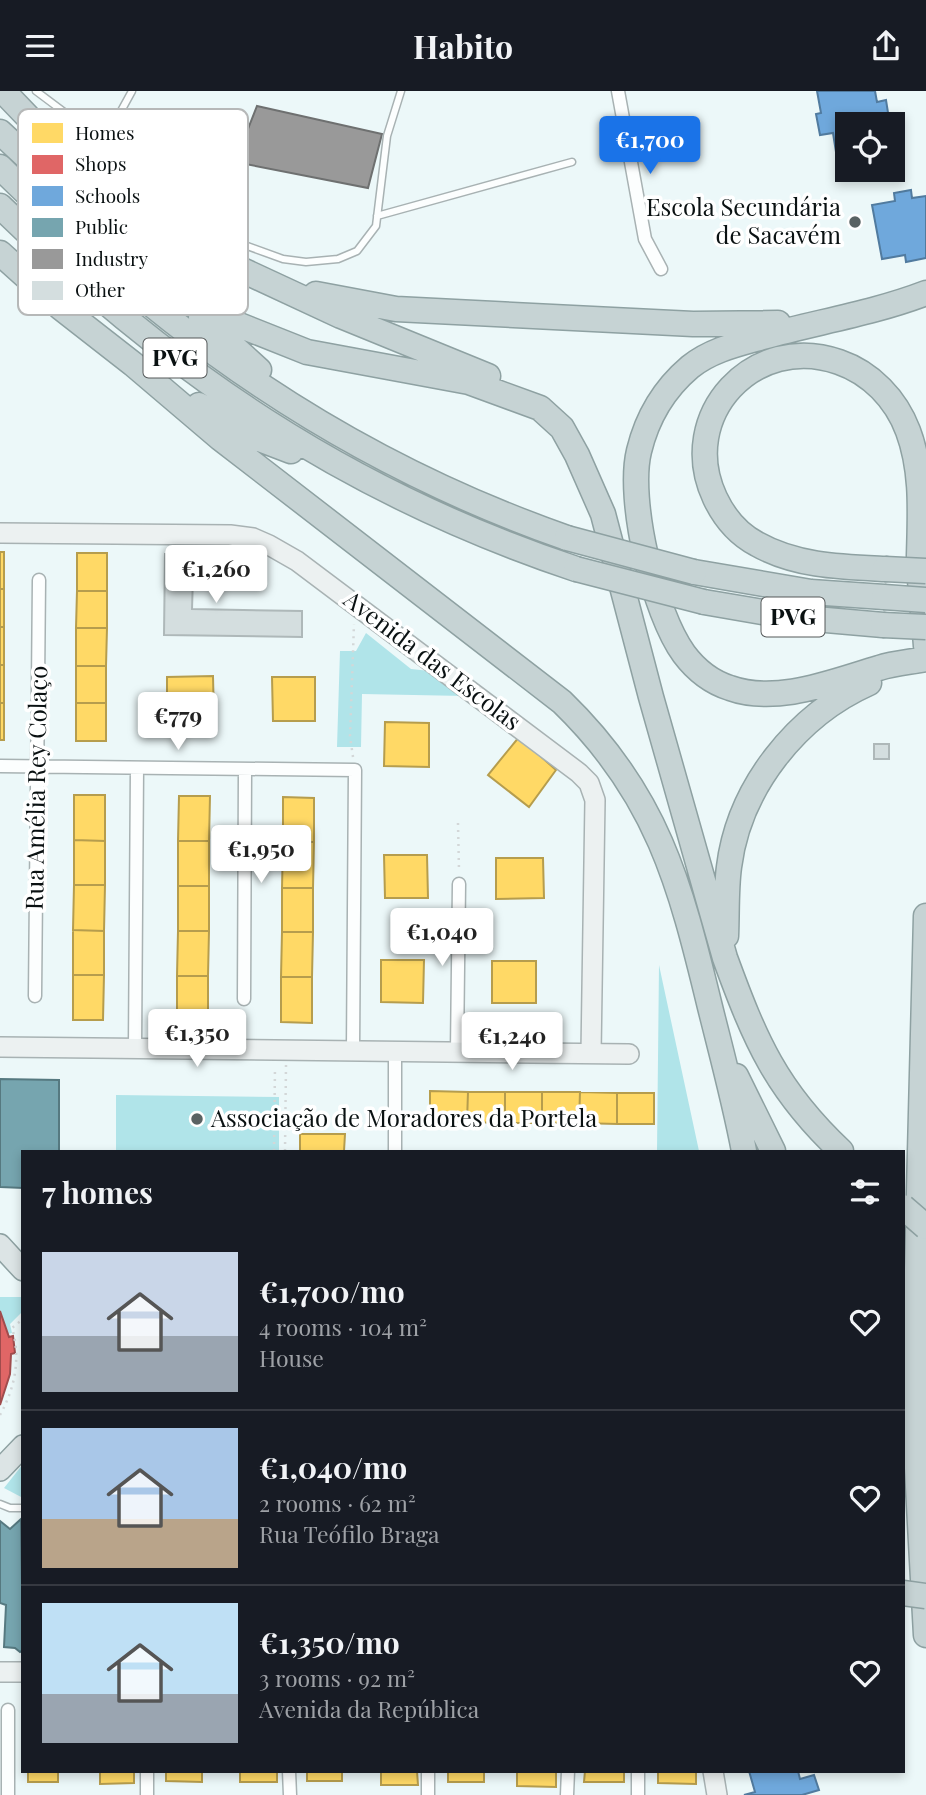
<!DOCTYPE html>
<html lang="en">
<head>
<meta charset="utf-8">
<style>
	body { margin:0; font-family:"Playfair Display",serif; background:#20242c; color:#f1f3f6; height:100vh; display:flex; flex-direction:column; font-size:26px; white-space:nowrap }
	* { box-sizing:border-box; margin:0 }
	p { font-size:23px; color:#9ea1a6 }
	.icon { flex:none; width:38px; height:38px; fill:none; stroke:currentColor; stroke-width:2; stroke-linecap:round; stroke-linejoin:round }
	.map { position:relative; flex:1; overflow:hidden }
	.sheet { position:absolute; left:21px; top:1059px; width:884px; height:623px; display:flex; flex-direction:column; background:#171b24; border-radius:0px; box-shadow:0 4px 10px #0003 }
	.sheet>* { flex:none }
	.fabs { position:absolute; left:835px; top:21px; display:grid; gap:14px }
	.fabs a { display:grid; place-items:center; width:70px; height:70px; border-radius:0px; background:#171b24; box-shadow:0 4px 10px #0003; font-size:35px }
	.price { position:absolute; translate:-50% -60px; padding:0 16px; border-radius:7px; background:#fff; color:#222; font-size:23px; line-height:46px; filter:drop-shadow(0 2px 4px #0008) }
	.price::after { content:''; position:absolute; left:50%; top:42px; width:21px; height:16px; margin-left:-10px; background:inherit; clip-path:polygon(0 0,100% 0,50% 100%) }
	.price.selected { background:#1a73e8; color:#fff }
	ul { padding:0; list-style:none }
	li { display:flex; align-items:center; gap:21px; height:175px; padding:0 21px }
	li+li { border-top:2px solid #363941 }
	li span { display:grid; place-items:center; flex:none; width:196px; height:140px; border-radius:0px; color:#555 }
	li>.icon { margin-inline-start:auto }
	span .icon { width:84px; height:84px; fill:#fffc; stroke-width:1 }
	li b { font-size:30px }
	h2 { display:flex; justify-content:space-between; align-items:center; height:84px; padding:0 21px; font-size:30px }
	header { display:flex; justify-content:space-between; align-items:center; height:91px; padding:0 21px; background:#171b24; font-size:32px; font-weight:700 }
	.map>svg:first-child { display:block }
	.green { fill:#b0e4e9 }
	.homes { fill:#ffd966; stroke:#b69d4d; stroke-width:2 }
	.shops { fill:#e06666; stroke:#a04c4d; stroke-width:2 }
	.schools { fill:#6fa8dc; stroke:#517b9f; stroke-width:2 }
	.public { fill:#76a5af; stroke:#567980; stroke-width:2 }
	.industry { fill:#999; stroke:#6e7070; stroke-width:2 }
	.building { fill:#d4dedf; stroke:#aeb8b9; stroke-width:2 }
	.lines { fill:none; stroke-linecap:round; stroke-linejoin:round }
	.lane-casing { stroke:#a8b2b3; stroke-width:9 }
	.street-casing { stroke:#a8b2b3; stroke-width:15 }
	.secondary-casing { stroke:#a8b2b3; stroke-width:22 }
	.primary-casing { stroke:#8ea1a2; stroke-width:24 }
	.highway-casing { stroke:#8ea1a2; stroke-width:27 }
	.path { stroke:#d3d7d8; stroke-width:2.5; stroke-dasharray:2 5; stroke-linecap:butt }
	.lane { stroke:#fcfefe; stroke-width:6 }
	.street { stroke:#fcfefe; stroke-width:12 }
	.secondary { stroke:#ecf1f1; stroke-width:19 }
	.primary { stroke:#dce4e5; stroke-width:21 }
	.highway { stroke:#c6d3d4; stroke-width:24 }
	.highway-bridge-casing { stroke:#8ea1a2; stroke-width:27; stroke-linecap:butt }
	.highway-bridge { stroke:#c6d3d4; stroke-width:24 }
	.poi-dot { fill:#596263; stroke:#fff; stroke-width:2.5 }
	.labels { text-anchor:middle; stroke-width:7; stroke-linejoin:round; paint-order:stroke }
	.shield { fill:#fff; stroke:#545859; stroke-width:2 }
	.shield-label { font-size:23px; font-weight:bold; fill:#0a1112 }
	.poi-label { font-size:24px; fill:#0a1112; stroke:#fff; text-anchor:end }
	.street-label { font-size:24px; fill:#0a1112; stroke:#fff }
	.key { fill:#fff; stroke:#b6b8b8; stroke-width:2 }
	.key-label { font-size:19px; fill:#0a1112 }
</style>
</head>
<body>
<header><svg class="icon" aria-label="menu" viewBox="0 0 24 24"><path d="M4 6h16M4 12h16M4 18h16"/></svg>Habito<svg class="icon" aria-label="share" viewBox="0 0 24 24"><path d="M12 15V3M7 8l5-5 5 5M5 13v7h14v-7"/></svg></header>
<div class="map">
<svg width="926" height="1704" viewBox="0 0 926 1704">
	<rect width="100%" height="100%" fill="#ecf8f9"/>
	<!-- green -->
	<path class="green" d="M366,542L411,578L430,580L465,605L362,603L361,656H337L340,560H356Z
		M659,874L699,1060H657Z
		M116,1004L279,1006V1060H116Z
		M0,1206H23V1220L10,1233L12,1242L8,1243L0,1220Z
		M23,1373V1407L4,1397Z"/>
	<!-- homes -->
	<path class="homes" d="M0,461H4V498H0Z
		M77,462H107V500H77Z
		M0,498H4V536H0Z
		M77,500H107V537H76Z
		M0,536H4V574H0Z
		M76,537H107L106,575H76Z
		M0,574H4V612H0Z
		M76,575H106V612H76Z
		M213,585L214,628H167V586Z
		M272,586H315V630H273Z
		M0,612H4V649H0Z
		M76,612H106V650H76Z
		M385,631L429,632V676L384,675Z
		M519,646L556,679L529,716L488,684Z
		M74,704H105V750L74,749Z
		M179,705H210L209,750H178Z
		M283,706L314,707V751H283Z
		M74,749L105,750V794H74Z
		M178,750H209V795H178Z
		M283,751H314L313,797H282Z
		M384,764H427L428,807H385Z
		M496,767H543L544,807L496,808Z
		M74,794H105L104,840L73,839Z
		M178,795H209V840H178Z
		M282,797H313V841H282Z
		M73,839L104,840V884H73Z
		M178,840H209L208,885H177Z
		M282,841H313L312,886H281Z
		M381,869H424L423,912L381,911Z
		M492,870H536V912H492Z
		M73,884H104L103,929H73Z
		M177,885H208V930H177Z
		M281,886H312V932L281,931Z
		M430,1000L468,1001L467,1031H430Z
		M468,1001H505V1032L467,1031Z
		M505,1001H542V1032H505Z
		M542,1001H580L579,1032H542Z
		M580,1001L617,1002V1033L579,1032Z
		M617,1002H654V1033H617Z
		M300,1043H345L344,1060H300Z
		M28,1680H58V1691H28Z
		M100,1680H134V1692L100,1693Z
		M166,1680H202V1691L166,1690Z
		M240,1680H277V1691H240Z
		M307,1680H342V1690H307Z
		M381,1680H417L418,1694H381Z
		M448,1680H484V1691H448Z
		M517,1680H556V1696L517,1695Z
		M585,1680H624V1691H584Z
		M658,1680H696V1693L658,1692Z"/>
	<!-- shops -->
	<path class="shops" d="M0,1220L9,1246L13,1245L15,1262L11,1263L10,1283L0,1314Z"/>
	<!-- schools -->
	<path class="schools" d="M817,0H875L877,11L886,9L889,28L881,29L882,33H847V59L836,61L833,42L820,44L816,23L821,22Z
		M911,99L912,107L926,105V167L906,171L905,164L882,168L872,114L895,110L894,102Z
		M749,1680H798L800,1688L814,1684L819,1699L802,1704H744L755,1701Z"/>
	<!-- public -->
	<path class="public" d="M0,988L59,989V1060H23V1097L0,1096Z
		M21,1428L23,1559L20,1561L15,1557L4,1556L6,1514L0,1512V1430L10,1438Z"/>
	<!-- industry -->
	<path class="industry" d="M257,15L382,43L368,97L235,71Z"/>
	<!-- building -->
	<path class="building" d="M165,463L226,464L225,486H193L192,518L302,520V546L164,544Z
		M874,653H889V668H874Z"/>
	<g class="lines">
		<!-- lane casing -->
		<g class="lane-casing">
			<path id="lane" d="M36,0L239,152L283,168L306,171L338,168L357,160L376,135L387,45L401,0
				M104,51L132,0
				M377,125L572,71
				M0,1413L10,1417H23"/>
		</g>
		<!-- street casing -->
		<g class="street-casing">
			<path id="street" d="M618,0L645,148L661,178
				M0,675L355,679L353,959
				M35,905L39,489
				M244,908L245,679
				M135,957L137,677
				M457,960L459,793
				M395,1060V960
				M289,1680L290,1704
				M638,1680V1704
				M8,1704V1619
				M147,1704V1680
				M428,1704V1680
				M567,1704L568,1680"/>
		</g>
		<!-- secondary casing -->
		<g class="secondary-casing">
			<path id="secondary" d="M0,442L230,444L253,447L269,454L297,470L579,682L589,692L595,709L591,962
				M0,956L629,963
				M0,1581H23
				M713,1680L717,1704"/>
		</g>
		<!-- primary casing -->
		<g class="primary-casing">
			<path id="primary" d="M0,1154L23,1179
				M0,1379L23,1355"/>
		</g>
		<!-- highway casing -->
		<g class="highway-casing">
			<path id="highway" d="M3,0L52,51L99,95L134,123L171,146L341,225L488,285
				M0,41L168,197
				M0,76C167,244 342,368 567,447
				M0,115C171,282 348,402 576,478
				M0,162L60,216L133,273L220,347L562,611C657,703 680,792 710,916C722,964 735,1012 744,1060
				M157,187L229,230L307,261L469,291L540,317L562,337L577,364L603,423L651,606L725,867C755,949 776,999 841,1060
				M926,202C874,222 817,231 763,246C738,253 711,259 690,276C664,298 647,327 639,360C627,409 654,522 684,563C696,579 711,591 730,597C777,614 834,590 879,577C894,572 911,571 926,568
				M316,203L396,218L693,233L778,232
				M201,226L259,279
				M199,314L254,346L291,360
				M885,478C841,476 796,475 757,453C738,443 724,426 715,407C676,324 755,241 839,271C871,282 896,308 908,340C923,380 920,423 919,465C919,495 924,526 926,555
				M694,481L811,501L884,506
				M704,511L792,526L883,534
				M926,825L916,1218L917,1377L926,1544
				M726,845C727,822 726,798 729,776C739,696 797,624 869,592
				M736,985L773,1060"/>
		</g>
		<!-- path -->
		<path class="path" d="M353,666L350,645L354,533
			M458,732L459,779
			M274,1060L275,976
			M285,1060L286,974
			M0,1324C15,1297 21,1267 12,1237L23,1228"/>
		<!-- lane -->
		<use href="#lane" class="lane"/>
		<!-- street -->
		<use href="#street" class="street"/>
		<!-- secondary -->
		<use href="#secondary" class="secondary"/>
		<!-- primary -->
		<use href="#primary" class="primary"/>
		<!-- highway -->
		<use href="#highway" class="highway"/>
		<!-- highway-bridge casing -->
		<g class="highway-bridge-casing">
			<path id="highway-bridge" d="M567,447L694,481
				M576,478L704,511
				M885,478L926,480
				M884,506L926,509
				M883,534L926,536
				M903,1116L926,1136
				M903,1502L926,1505"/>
		</g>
		<!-- highway-bridge -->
		<use href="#highway-bridge" class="highway-bridge"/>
	</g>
	<!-- markers -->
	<g class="poi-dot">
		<circle cx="855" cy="131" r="7"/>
		<circle cx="197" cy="1028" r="7"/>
	</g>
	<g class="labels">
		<!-- shield labels -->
		<g class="shield">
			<rect x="143.5" y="247.5" width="63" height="39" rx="5"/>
			<rect x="761.5" y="506.5" width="63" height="39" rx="5"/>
		</g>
		<g class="shield-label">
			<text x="175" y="275">PVG</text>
			<text x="793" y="534">PVG</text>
		</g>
		<!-- poi labels -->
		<g class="poi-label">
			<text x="841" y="125">Escola Secundária<tspan x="841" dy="28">de Sacavém</tspan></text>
			<text x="211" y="1036" text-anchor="start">Associação de Moradores da Portela</text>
		</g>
		<!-- street labels -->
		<g class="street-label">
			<text transform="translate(432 570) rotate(37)" y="8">Avenida das Escolas</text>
			<text transform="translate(37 697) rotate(-89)" y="8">Rua Amélia Rey Colaço</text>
		</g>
	</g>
	<!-- legend -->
	<rect x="18" y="18" width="230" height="206" rx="10" class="key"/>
	<rect x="32" y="32" width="31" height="20" fill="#ffd966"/>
	<rect x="32" y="64" width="31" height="19" fill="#e06666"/>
	<rect x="32" y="95" width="31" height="20" fill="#6fa8dc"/>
	<rect x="32" y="127" width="31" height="19" fill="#76a5af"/>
	<rect x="32" y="158" width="31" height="20" fill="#999"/>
	<rect x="32" y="190" width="31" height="19" fill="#d4dedf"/>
	<g class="key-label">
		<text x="75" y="49">Homes</text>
		<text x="75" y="80">Shops</text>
		<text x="75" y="112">Schools</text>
		<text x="75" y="143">Public</text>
		<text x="75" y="175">Industry</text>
		<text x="75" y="206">Other</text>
	</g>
</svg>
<div class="fabs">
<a><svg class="icon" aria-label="locate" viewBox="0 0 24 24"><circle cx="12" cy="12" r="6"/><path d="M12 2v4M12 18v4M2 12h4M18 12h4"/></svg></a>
</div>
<b class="price selected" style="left:650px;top:85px">€1,700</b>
<b class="price" style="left:216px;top:514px">€1,260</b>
<b class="price" style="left:178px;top:661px">€779</b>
<b class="price" style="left:261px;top:794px">€1,950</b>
<b class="price" style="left:442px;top:877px">€1,040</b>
<b class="price" style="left:197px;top:978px">€1,350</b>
<b class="price" style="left:512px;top:981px">€1,240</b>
<section class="sheet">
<h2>7 homes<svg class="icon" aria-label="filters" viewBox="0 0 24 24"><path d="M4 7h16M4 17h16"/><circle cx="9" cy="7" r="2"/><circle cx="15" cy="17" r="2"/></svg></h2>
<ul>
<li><span style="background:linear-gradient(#c9d6e8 60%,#9aa5b1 0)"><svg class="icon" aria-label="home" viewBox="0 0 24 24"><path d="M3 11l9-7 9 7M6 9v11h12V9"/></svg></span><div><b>€1,700/mo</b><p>4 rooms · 104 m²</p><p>House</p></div><svg class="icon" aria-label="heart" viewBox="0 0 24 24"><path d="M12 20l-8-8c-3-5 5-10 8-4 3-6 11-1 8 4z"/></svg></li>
<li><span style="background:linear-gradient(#a9c7e8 65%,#b9a48a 0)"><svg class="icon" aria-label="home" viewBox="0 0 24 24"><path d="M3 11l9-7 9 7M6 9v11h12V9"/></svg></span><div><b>€1,040/mo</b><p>2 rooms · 62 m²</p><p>Rua Teófilo Braga</p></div><svg class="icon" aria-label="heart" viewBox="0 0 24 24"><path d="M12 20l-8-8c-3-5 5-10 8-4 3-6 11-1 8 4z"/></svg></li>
<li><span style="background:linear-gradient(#bfe0f5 65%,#9aa5b1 0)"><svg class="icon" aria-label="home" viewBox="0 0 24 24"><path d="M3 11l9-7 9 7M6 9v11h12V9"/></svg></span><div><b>€1,350/mo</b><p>3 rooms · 92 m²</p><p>Avenida da República</p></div><svg class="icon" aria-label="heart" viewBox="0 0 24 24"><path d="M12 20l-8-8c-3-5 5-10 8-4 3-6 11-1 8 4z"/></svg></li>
</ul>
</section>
</div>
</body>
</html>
